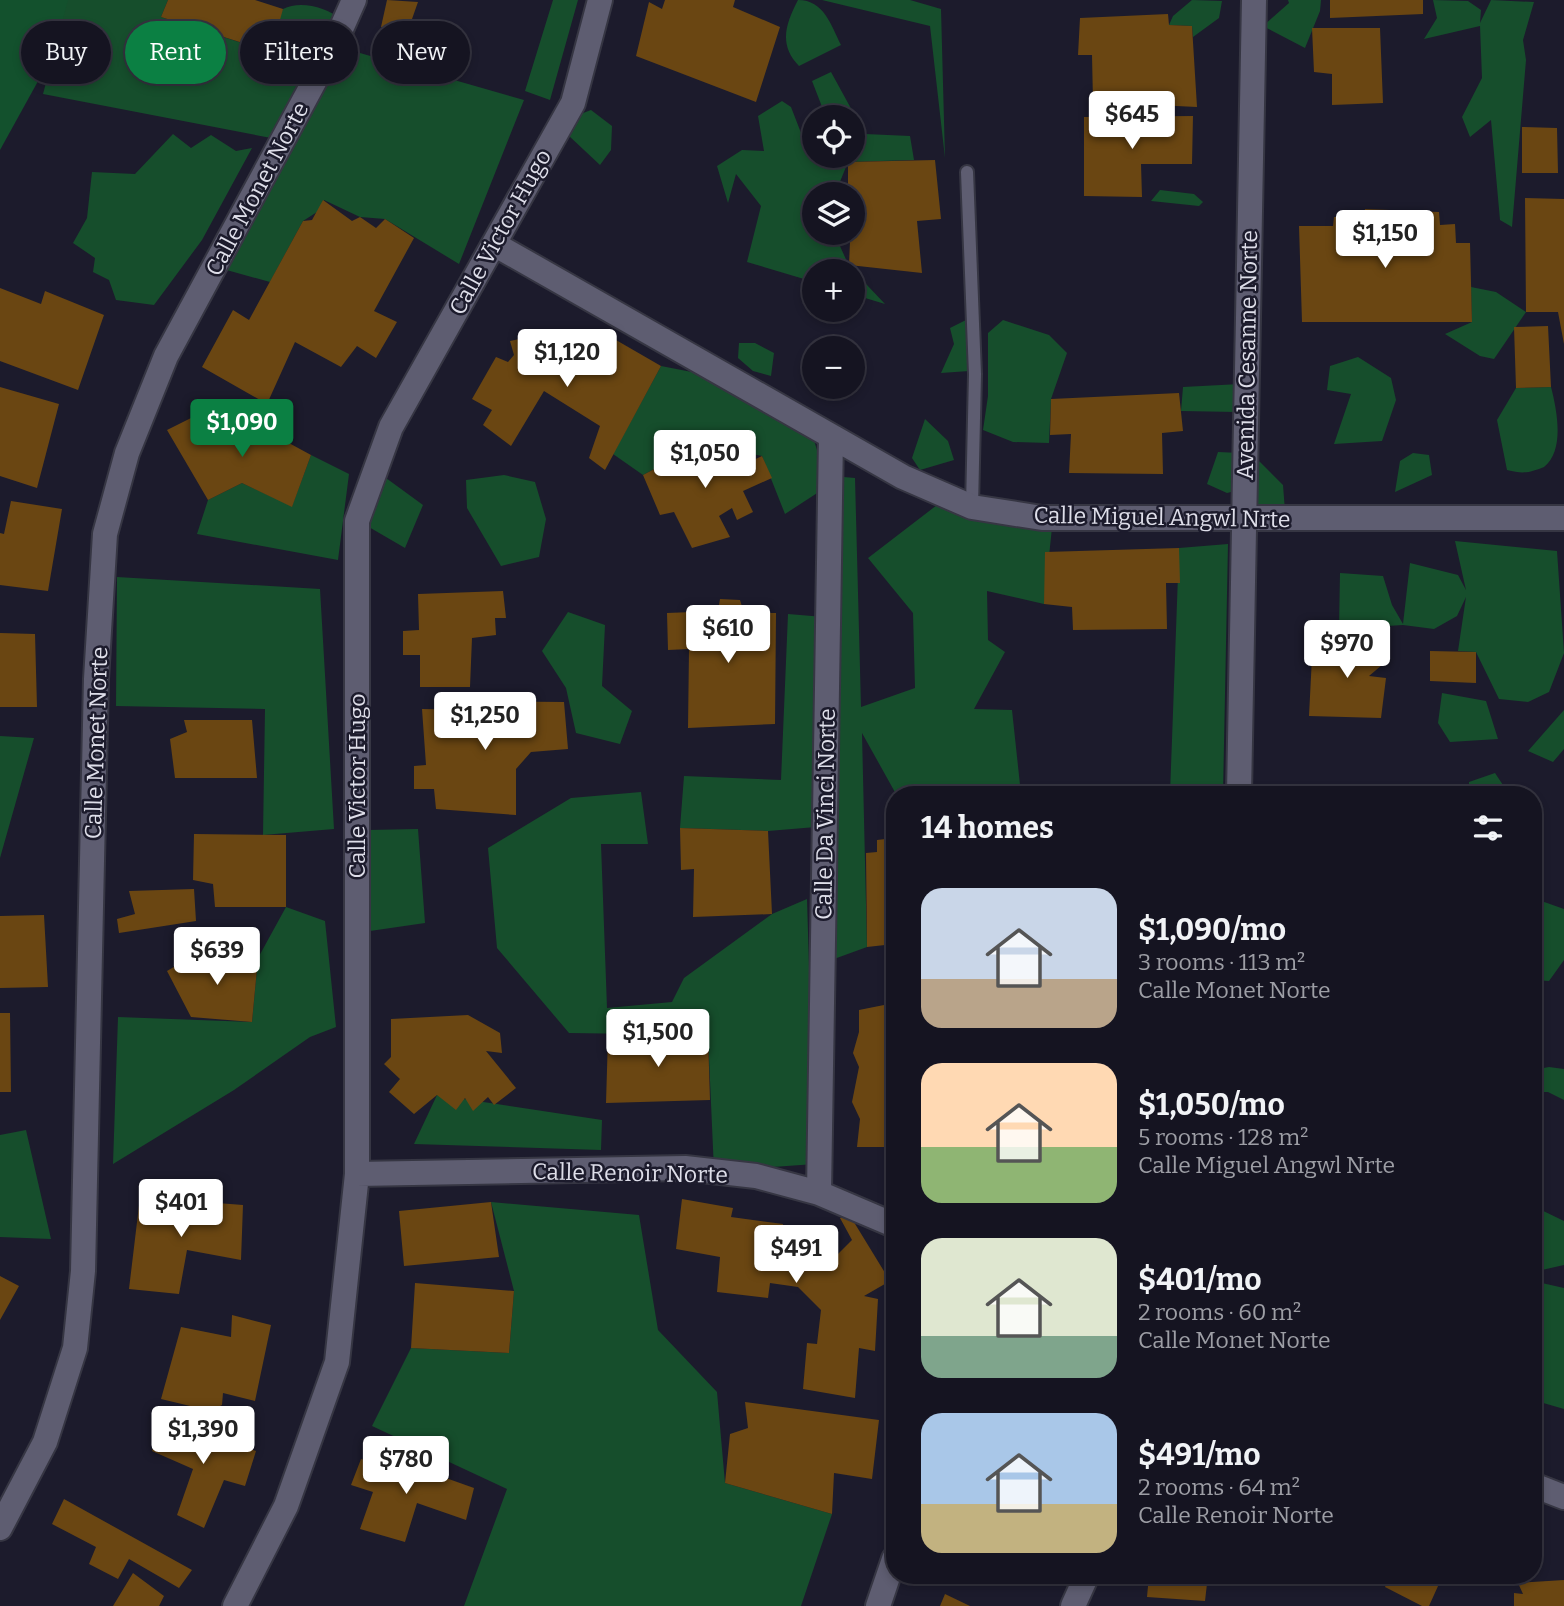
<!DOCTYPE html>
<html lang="en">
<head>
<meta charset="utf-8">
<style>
	body { margin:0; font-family:Bitter,serif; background:#22212e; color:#f1f3f6; height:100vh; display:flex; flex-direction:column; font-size:26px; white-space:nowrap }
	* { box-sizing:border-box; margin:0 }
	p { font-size:23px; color:#9d9ea5 }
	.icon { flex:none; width:38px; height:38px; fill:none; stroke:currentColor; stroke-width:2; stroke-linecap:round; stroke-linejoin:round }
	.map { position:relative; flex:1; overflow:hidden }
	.drawer { position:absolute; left:886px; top:786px; width:656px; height:798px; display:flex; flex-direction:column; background:#151421; border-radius:28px; box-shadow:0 4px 10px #0003,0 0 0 2px #34333f }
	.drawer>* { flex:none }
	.top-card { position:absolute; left:21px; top:21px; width:665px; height:63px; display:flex; gap:14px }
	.buttons { position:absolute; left:802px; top:105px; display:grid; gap:14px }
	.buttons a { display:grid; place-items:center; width:63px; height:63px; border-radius:50%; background:#151421; box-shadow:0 4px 10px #0003,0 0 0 2px #34333f; font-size:35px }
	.price { position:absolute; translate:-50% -60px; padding:0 16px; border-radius:7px; background:#fff; color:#222; font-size:23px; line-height:46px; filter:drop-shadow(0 2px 4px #0008) }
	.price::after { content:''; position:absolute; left:50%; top:42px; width:21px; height:16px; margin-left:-10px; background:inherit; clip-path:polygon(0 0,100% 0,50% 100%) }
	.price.selected { background:#0b8043; color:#fff }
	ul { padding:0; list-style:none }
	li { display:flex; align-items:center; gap:21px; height:175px; padding:0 35px }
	li span { display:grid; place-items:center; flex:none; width:196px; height:140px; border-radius:21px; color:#555 }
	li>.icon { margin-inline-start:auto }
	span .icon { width:84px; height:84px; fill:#fffc; stroke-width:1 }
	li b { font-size:30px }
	h2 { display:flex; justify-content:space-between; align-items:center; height:84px; padding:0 35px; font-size:30px }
	.chip { padding:0 24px; border-radius:32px; background:#151421; box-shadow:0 4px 10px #0003,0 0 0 2px #34333f; font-size:24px; line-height:63px }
	.chip.selected { background:#0b8043; color:#fff }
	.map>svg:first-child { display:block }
	.green { fill:#13512d }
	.forest { fill:#164e2c }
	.building { fill:#6a4612 }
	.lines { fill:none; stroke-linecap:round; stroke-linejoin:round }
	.service-casing { stroke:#363643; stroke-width:16 }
	.minor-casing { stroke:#363643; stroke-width:28 }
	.service { stroke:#5e5d71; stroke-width:12 }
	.minor { stroke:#5e5d71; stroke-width:24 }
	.labels { text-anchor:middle; stroke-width:5; stroke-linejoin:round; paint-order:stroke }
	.street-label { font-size:23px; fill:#dedee9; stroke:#1c1b2c }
</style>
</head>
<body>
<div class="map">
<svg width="1564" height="1606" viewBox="0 0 1564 1606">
	<rect width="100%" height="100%" fill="#1c1b2c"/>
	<!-- green -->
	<path class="green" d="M0,0H77L74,16L0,150Z"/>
	<!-- forest -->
	<path class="forest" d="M68,0H168L161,17L270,52C275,40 276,19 283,9C300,0 326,7 341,19L271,138L43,94Z
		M553,0H578L550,100L525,91Z
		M798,0C824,0 831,25 841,45L799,66C778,45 786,23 798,0Z
		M822,0H910L941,9L945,158L930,26Z
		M1192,0L1222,1L1219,18L1193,37L1192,26L1169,25L1173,16Z
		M1288,0H1321L1320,11L1305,48L1263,26L1289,3Z
		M1433,0L1468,1L1481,10L1480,23L1491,0L1534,2L1523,40L1526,60L1512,227L1500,220L1491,120L1470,137L1462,117L1482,78L1480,26L1424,39L1437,18Z
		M339,47L524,100L459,264L385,219L360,217L324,200L317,212L303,221L270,282L223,269Z
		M831,72L865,134L910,136L914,160L848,162L835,194H814V233H834L849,266L885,304L852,294V271H814V282L747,262L761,206L736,174L728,203L717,166L742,150L764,151L758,116L782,101L791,107L803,138L814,137V156H852V117H826L812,81Z
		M591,110L612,126L611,150L600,165L568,135L578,115Z
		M173,134L191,148L211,135L236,151L252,148L202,240L154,305L116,300L109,280L93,272L95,258L73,243L87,218L92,172L135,174Z
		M1160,190L1194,194L1203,202L1199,206L1151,201Z
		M1471,287L1496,292L1526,312L1494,359L1480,356L1445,334L1472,322Z
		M970,318L969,371L941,373L954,344L950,328Z
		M1003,320L1049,335L1067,353L1051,399L1049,443L1013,442L983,430L988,396V333Z
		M739,343H755L774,353L771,376L753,371L738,358Z
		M1358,357L1391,378L1396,400L1382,441L1334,444L1351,394L1327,390L1330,366Z
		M661,366L697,373L813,437L828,486L785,514L762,456L732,450L717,436L643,475L613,454Z
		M1240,384L1237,412L1181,411L1183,387Z
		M1551,387C1558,414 1564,451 1544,467C1529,473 1523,474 1507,470L1497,420L1516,388Z
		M925,419L948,441L954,460L920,470L912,458Z
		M1218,452L1240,453L1239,490L1227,493L1207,484Z
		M1413,453L1429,455L1432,475L1395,492L1400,461Z
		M311,455L349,474L338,560L197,534L208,500L242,483L292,506Z
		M1254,456L1283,485L1285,511L1245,517Z
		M504,475L535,482L546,519L539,557L501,566L467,508L466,480Z
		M832,476L855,478L861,707L915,688L913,613L868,558L937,505L1053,518L1044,604L987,591L988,640L1005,652L974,709L1012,710L1021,794H896L862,733L867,947L834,959Z
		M386,478L423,505L405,548L362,523Z
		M1455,541L1557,551L1564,653L1549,692L1528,702L1499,699L1476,652L1458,651L1466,597L1457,616L1434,629L1403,625L1339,629L1340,573L1383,576L1392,605L1403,624L1410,563L1458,575L1466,590Z
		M1228,544L1223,794H1170L1179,548Z
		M117,577L320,589L334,829L263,835L265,709L116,706Z
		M568,612L605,625L602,686L632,711L620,744L576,733L566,688L542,651Z
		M788,614L824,617L816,827L768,831L680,828L684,776L781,780Z
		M1442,693L1486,701L1498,739L1450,742L1438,723Z
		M1564,710V749L1553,762L1528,751Z
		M0,736L34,738L0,858Z
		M1495,773L1509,794H1469V782Z
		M641,792L648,844H601L607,1008L672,1002L684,978L772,914L807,899L815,1164L714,1171L708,1035L569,1033L497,948L488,848L571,798Z
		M418,829L425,923L370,931L368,830Z
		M1533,898L1564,909V960L1549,981L1533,980Z
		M286,907L325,921L336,1027L310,1037L234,1090L113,1164L118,1017L252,1022L258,958Z
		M1549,1067L1564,1069V1100L1548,1092H1533V1070Z
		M437,1095L602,1120L601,1150L414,1144Z
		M26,1130L51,1239L0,1237V1135Z
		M491,1202L639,1215L658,1330L717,1392L725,1483L832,1514L801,1606H464L507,1489L372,1426L411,1348L509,1353L514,1291Z
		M1533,1206L1564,1221V1265L1533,1272Z
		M1533,1281L1564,1288V1409L1533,1400Z"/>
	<!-- building -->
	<path class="building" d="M168,0H255L283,9L271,52L161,17Z
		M387,0L418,2L406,36L381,27Z
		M665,0H735L733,7L780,27L756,102L636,56L649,2L662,9Z
		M1330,0H1423V14L1330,18Z
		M1168,14L1169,25L1192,26L1197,107L1093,102L1092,55H1078L1080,18Z
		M1312,28H1380L1383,103L1332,105V74L1314,72Z
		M1193,116L1192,164H1141L1142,197L1084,196V117Z
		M1522,127L1557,128L1558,173H1522Z
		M935,160L941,219L917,221L922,273L849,265L852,194H848V162Z
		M1525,198L1564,199V344L1558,312H1526Z
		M323,200L352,221L360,217L376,228L385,219L414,238L374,311L397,322L376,358L357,346L341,367L295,342L267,404L202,367L233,310L249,320L303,221L312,220Z
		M1365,209L1439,212L1440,225L1455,224L1456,243H1470L1472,322H1302L1299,226H1333L1334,217H1364Z
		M0,288L41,304L45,291L104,315L78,390L0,361Z
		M1548,326L1551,387L1516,388L1514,327Z
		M548,333L554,351L570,344L596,365L616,340L661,366L605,470L589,458L600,426L544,391L511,446L483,425L492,410L472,399L496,357L508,362L514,355L510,341Z
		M0,387L59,404L37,488L0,476Z
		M1179,393L1183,431L1162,433L1163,474L1069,473L1071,434L1050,435L1051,399Z
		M197,415L211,439L259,415L276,436L311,455L292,507L242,483L208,500L167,430Z
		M717,436L725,452L732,450L741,466L762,456L772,478L743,491L753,512L737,520L732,508L719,516L730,537L692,548L674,512L660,515L643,475Z
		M11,501L62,509L48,591L0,585V533L4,534Z
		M1179,548L1180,583H1166L1167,629L1073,630L1072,607L1044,604L1045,552Z
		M503,591L506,618H495L496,635L472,638L470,687H420V655H403V631L419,630L418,594Z
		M720,599L740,600L744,613H776L775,724L688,728L689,649L668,650L667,613L718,611Z
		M0,633L35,634L37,707H0Z
		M1321,640L1382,641V665L1369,676L1386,678L1381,718L1309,716L1312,657H1322Z
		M1430,651L1476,652V683L1430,681Z
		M473,701L564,702L568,749L531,752L516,769V815L436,809L434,789H414V766L426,765L422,709L472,710Z
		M184,720H252L257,778H175L170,739L187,732Z
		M680,828L768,831L772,914L693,917L694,869L681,870Z
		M194,834L286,835V907H215L213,884L193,880Z
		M894,838V944L867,947L866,853L877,852V840Z
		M194,889L196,921L119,933L117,919L135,914L129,891Z
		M44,915L48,987L0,988V916Z
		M194,955L258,958L252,1022L191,1017L167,971Z
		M884,1005L894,1009V1147H857L860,1119L852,1102L859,1067L853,1053L859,1032V1010Z
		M0,1013H10L11,1092H0Z
		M468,1015L500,1033L502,1053L486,1051L516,1088L494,1105L488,1097L473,1111L465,1098L456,1110L437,1095L414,1114L389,1092L400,1079L384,1064L391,1057V1019Z
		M708,1035L710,1100L606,1103L608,1036Z
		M140,1197L243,1205L241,1260L187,1250L179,1294L129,1289Z
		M682,1199L733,1208L731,1217L783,1224L782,1250L831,1261L852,1240L840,1218L849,1214L890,1281L864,1296L878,1299L875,1351L859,1348L855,1398L803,1389L807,1343L817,1344L821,1310L798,1287L770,1283L768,1298L717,1292L720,1257L676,1249Z
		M491,1202L499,1257L404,1266L399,1211Z
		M0,1276L19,1286L0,1320Z
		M415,1283L514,1291L509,1353L411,1348Z
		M232,1315L271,1325L255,1401L223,1393L222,1405L211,1411L161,1399L181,1327L231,1337Z
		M745,1402L879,1420L872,1479L834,1473L832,1514L725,1483L730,1434L748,1428Z
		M165,1419L256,1451L245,1486L224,1480L204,1528L177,1515L193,1469L152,1451Z
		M384,1456L474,1488L466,1520L417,1503L405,1542L360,1529L373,1492L351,1485L361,1459L381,1466Z
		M64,1499L192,1570L179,1588L129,1559L118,1579L89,1564L96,1547L52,1524Z
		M133,1573L164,1596L159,1606H113Z
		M1149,1575H1208L1205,1601L1147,1597Z
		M1390,1575H1443L1429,1606H1422L1385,1587Z
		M1564,1580V1606H1514V1593L1523,1594L1518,1583Z
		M945,1594L970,1606H940Z"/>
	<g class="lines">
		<!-- service casing -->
		<g class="service-casing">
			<path id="service" d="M967,172L975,374L972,507"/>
		</g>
		<!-- minor casing -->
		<g class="minor-casing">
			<path id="minor" d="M494,244L903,477L972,507L1042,518H1564
				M1239,794L1254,0
				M357,1174L685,1168L756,1176L819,1193L894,1225
				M819,1193L831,436
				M1533,1485L1564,1497
				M0,1528L45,1442L75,1348L83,1271L96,679L105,534L127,453L166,356L334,45L354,0
				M235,1606L286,1506L337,1362L357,1174V521L391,427L573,103L600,0
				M878,1606L894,1559
				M1073,1606L1087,1575"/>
		</g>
		<!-- service -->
		<use href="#service" class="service"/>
		<!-- minor -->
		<use href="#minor" class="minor"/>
	</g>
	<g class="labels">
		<!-- street labels -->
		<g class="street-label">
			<text transform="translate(257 189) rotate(-62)" y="8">Calle Monet Norte</text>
			<text transform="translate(500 232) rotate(-61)" y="8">Calle Victor Hugo</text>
			<text transform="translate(1247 355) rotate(-89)" y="8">Avenida Cesanne Norte</text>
			<text transform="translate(1162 517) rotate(1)" y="8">Calle Miguel Angwl Nrte</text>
			<text transform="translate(96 743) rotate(-88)" y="8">Calle Monet Norte</text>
			<text transform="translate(357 786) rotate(-90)" y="8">Calle Victor Hugo</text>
			<text transform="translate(825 814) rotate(-89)" y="8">Calle Da Vinci Norte</text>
			<text transform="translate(630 1173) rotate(1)" y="8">Calle Renoir Norte</text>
		</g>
	</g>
</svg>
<div class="buttons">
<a><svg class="icon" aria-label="locate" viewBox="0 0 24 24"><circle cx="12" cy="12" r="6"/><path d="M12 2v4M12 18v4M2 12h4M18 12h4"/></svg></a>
<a><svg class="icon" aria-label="layers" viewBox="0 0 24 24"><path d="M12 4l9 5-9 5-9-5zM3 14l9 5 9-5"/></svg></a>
<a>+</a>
<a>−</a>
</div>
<b class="price" style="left:1132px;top:151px">$645</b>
<b class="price" style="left:1385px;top:270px">$1,150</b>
<b class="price" style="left:567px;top:389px">$1,120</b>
<b class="price selected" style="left:242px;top:459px">$1,090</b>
<b class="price" style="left:705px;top:490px">$1,050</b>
<b class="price" style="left:728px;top:665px">$610</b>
<b class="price" style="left:1347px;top:680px">$970</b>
<b class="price" style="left:485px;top:752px">$1,250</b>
<b class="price" style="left:217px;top:987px">$639</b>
<b class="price" style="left:658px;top:1069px">$1,500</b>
<b class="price" style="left:181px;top:1239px">$401</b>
<b class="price" style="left:796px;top:1285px">$491</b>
<b class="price" style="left:203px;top:1466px">$1,390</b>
<b class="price" style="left:406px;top:1496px">$780</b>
<div class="top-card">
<a class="chip">Buy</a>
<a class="chip selected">Rent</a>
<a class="chip">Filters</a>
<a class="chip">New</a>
</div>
<section class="drawer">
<h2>14 homes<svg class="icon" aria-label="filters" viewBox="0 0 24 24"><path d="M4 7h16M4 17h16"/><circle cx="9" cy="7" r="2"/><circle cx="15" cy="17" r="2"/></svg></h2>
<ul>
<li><span style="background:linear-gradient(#c9d6e8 65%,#b9a48a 0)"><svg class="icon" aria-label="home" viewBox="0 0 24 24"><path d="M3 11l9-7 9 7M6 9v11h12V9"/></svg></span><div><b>$1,090/mo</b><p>3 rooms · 113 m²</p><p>Calle Monet Norte</p></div></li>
<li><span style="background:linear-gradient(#ffd9b3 60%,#8fb573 0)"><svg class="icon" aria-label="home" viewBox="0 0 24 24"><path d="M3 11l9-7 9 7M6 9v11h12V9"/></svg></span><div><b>$1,050/mo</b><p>5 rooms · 128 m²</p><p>Calle Miguel Angwl Nrte</p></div></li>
<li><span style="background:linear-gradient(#dfe7d0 70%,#7fa58c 0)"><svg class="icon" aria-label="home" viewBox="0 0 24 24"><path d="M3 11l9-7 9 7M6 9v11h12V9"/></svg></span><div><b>$401/mo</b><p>2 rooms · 60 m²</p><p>Calle Monet Norte</p></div></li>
<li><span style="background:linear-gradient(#a9c7e8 65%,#c2b280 0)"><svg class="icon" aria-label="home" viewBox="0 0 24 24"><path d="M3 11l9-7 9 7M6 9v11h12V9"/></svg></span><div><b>$491/mo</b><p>2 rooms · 64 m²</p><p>Calle Renoir Norte</p></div></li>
</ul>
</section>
</div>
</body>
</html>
